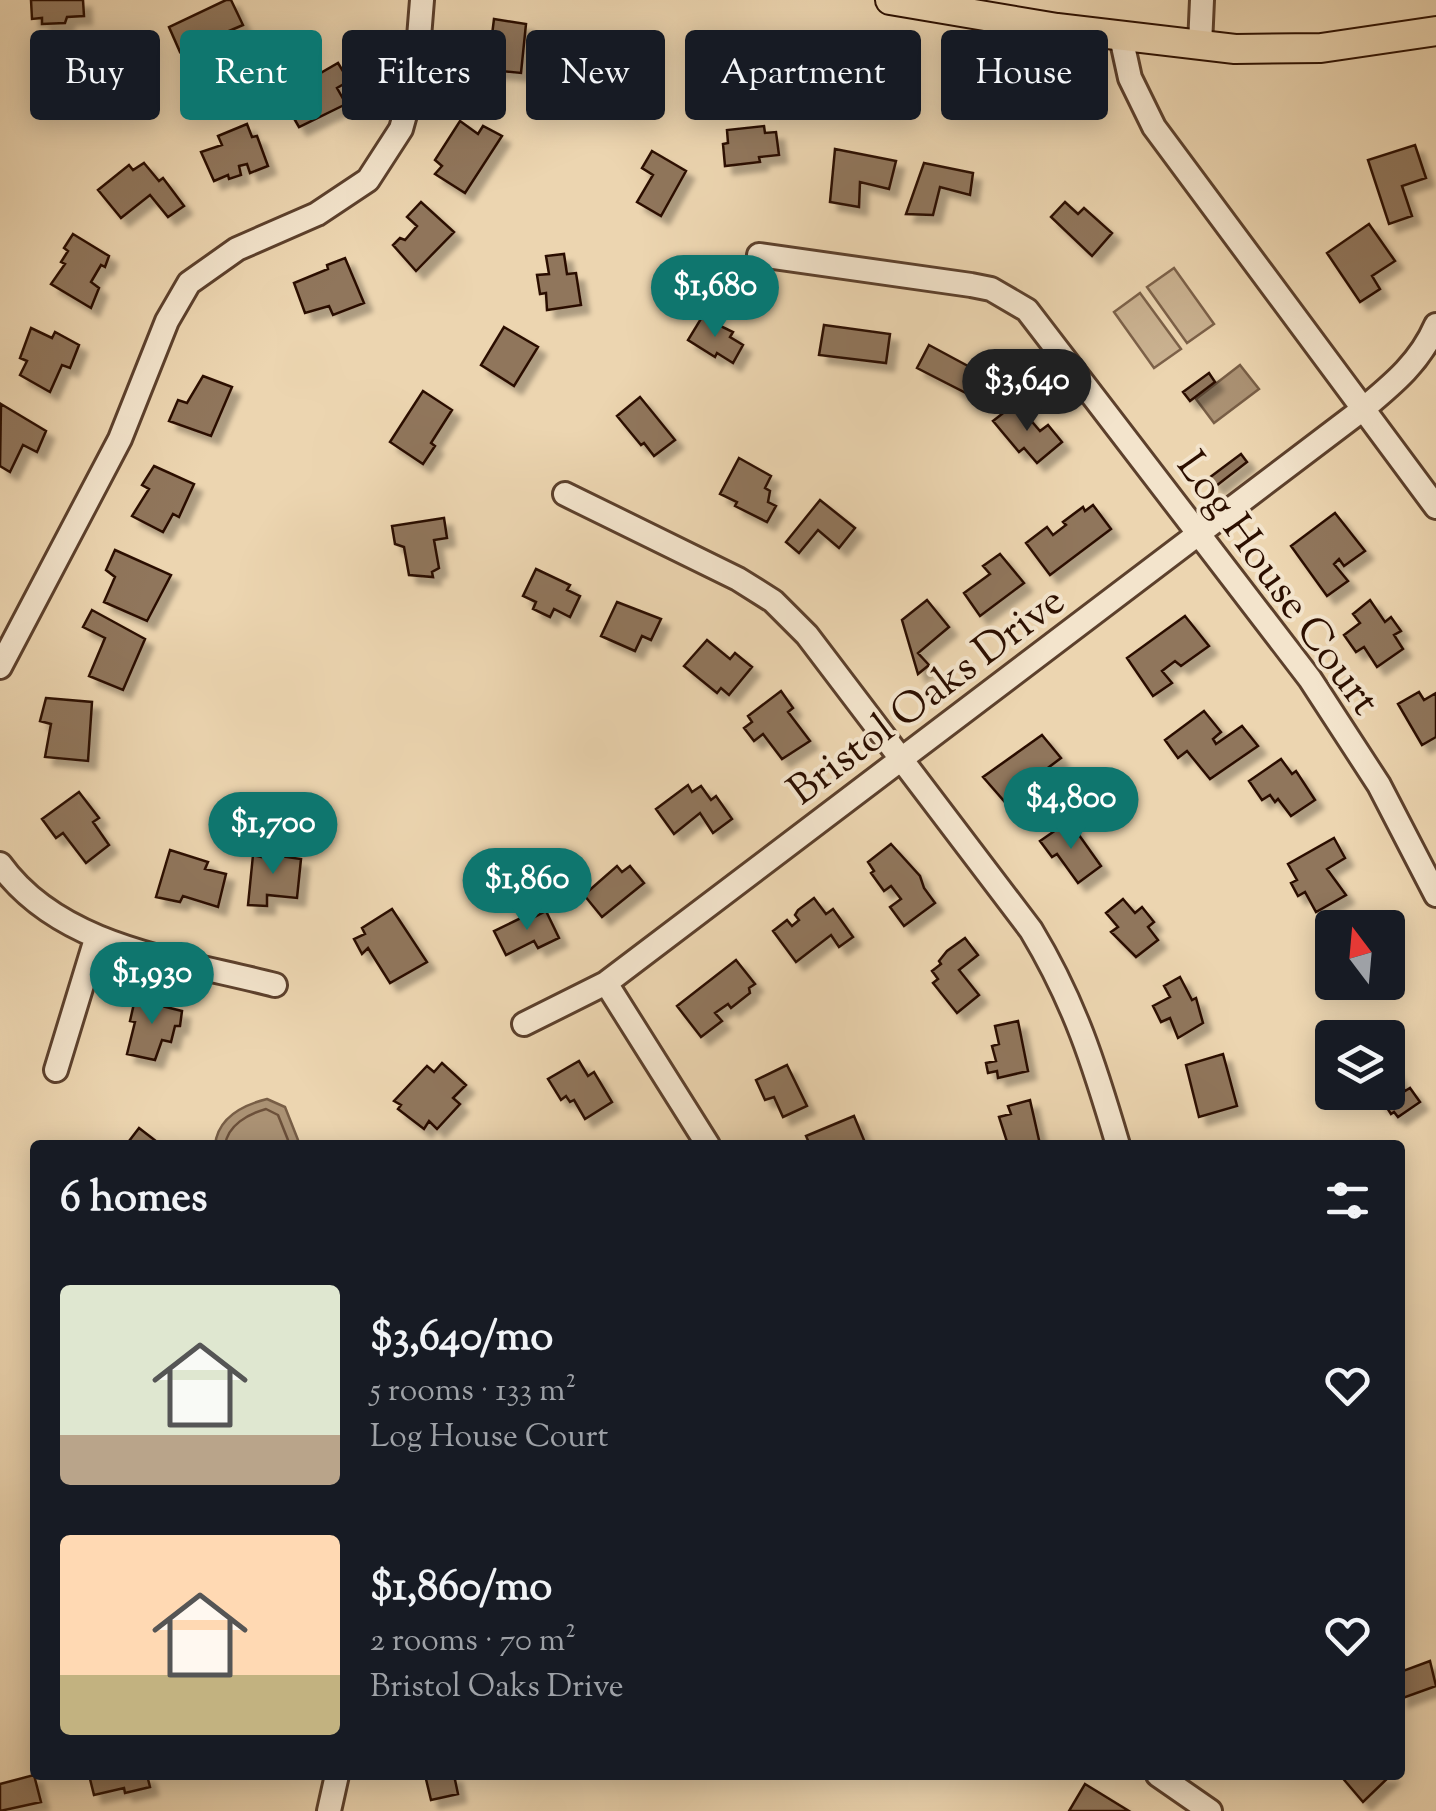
<!DOCTYPE html>
<html lang="en">
<head>
<meta charset="utf-8">
<style>
	body { margin:0; font-family:"Sorts Mill Goudy",serif; background:#242831; color:#f1f3f6; height:100vh; display:flex; flex-direction:column; font-size:38px; white-space:nowrap }
	* { box-sizing:border-box; margin:0 }
	p { font-size:32px; color:#9ea1a6 }
	.icon { flex:none; width:55px; height:55px; fill:none; stroke:currentColor; stroke-width:2; stroke-linecap:round; stroke-linejoin:round }
	.map { position:relative; flex:1; overflow:hidden }
	.side { position:absolute; left:30px; top:1140px; width:1375px; height:640px; display:flex; flex-direction:column; background:#171b24; border-radius:10px; box-shadow:0 5px 25px #0003 }
	.side>* { flex:none }
	.hud { position:absolute; left:30px; top:30px; width:1378px; height:90px; display:flex; gap:20px }
	.needle { width:65px; rotate:344deg }
	.tools { position:absolute; left:1315px; top:910px; display:grid; gap:20px }
	.tools a { display:grid; place-items:center; width:90px; height:90px; border-radius:10px; background:#171b24; box-shadow:0 5px 25px #0003; font-size:50px }
	.price { position:absolute; translate:-50% -85px; padding:0 22px; border-radius:35px; background:#0f766e; color:#fff; font-size:32px; line-height:65px; filter:drop-shadow(0 2px 5px #0008) }
	.price::after { content:''; position:absolute; left:50%; top:60px; width:30px; height:22px; margin-left:-15px; background:inherit; clip-path:polygon(0 0,100% 0,50% 100%) }
	.price.current { background:#222; color:#fff }
	ul { padding:0; list-style:none }
	li { display:flex; align-items:center; gap:30px; height:250px; padding:0 30px }
	li span { display:grid; place-items:center; flex:none; width:280px; height:200px; border-radius:10px; color:#555 }
	li>.icon { margin-inline-start:auto }
	span .icon { width:120px; height:120px; fill:#fffc; stroke-width:1 }
	li b { font-size:42px }
	h2 { display:flex; justify-content:space-between; align-items:center; height:120px; padding:0 30px; font-size:42px }
	.chip { padding:0 35px; border-radius:10px; background:#171b24; box-shadow:0 5px 25px #0003; font-size:35px; line-height:90px }
	.chip.current { background:#0f766e; color:#fff }
	.map>svg:first-child { display:block }
	.green { fill:#cbb392; stroke:#7c6149; stroke-width:2.5 }
	.water { fill:#ab9274; stroke:#785e46; stroke-width:2.5 }
	.lines { fill:none; stroke-linecap:round; stroke-linejoin:round }
	.shore { stroke:#6c503a; stroke-width:2.5 }
	.building { fill:#90765c; stroke:#2c0f00; stroke-width:2.5; filter:url(#shadow) }
	.minor-casing { stroke:#5c402c; stroke-width:28 }
	.major-casing { stroke:#2c0f00; stroke-width:32 }
	.minor { stroke:#f3e4cc; stroke-width:22 }
	.major { stroke:#ecd5b0; stroke-width:28 }
	.labels { text-anchor:middle; stroke-width:8; stroke-linejoin:round; paint-order:stroke }
	.street-label { font-size:42px; fill:#2c0f00; stroke:#f3e4cc }
</style>
</head>
<body>
<div class="map">
<svg width="1436" height="1811" viewBox="0 0 1436 1811">
	<defs>
		<filter id="shadow"><feDropShadow dx="8" dy="8" stdDeviation="2.5" flood-color="#0004"/></filter>
	</defs>
	<rect width="100%" height="100%" fill="#ecd5b0"/>
	<filter id="stains"><feTurbulence type="fractalNoise" baseFrequency=".002" numOctaves="4"/><feColorMatrix values="0 0 0 0 .2 0 0 0 0 .09 0 0 0 0 .02 0 0 0 .5 -.17"/></filter>
	<radialGradient id="worn" r=".72"><stop offset=".6" stop-color="#630" stop-opacity="0"/><stop offset="1" stop-color="#630" stop-opacity=".3"/></radialGradient>
	<!-- green -->
	<path class="green" d="M1174,268L1214,324L1187,343L1147,287Z
		M1140,293L1181,349L1154,368L1114,312Z"/>
	<!-- water -->
	<path class="water" d="M1240,365L1259,389L1214,423L1196,399Z
		M267,1099L285,1107L300,1145H215C218,1118 243,1105 267,1099Z"/>
	<g class="lines">
		<!-- shore -->
		<path class="shore" d="M225,1145C228,1125 248,1114 266,1109L278,1115L290,1145"/>
	</g>
	<!-- building -->
	<path class="building" d="M31,0H83L84,16L67,17L65,23L42,24V18L32,19Z
		M226,0H231L243,25L180,52L169,27Z
		M494,19L526,24L521,73L492,70L491,75L469,72L470,50L490,51Z
		M78,56V68L64,69V57Z
		M338,63L349,81L337,88L346,104L299,127L281,96Z
		M460,121L478,134L483,126L502,136L465,193L435,174L442,166L435,160Z
		M247,124L252,137L257,136L268,166L250,173L247,164L239,166L241,175L229,179L228,175L214,181L201,152L222,145L218,136Z
		M764,126L765,133L776,132L779,155L759,157L760,162L725,166L723,144L728,143L727,130Z
		M1415,145L1426,178L1402,186L1412,216L1389,224L1368,160Z
		M835,149L896,161L889,189L860,182L859,207L830,202Z
		M652,151L686,171L661,216L637,202L653,175L642,168Z
		M144,163L159,181L163,178L184,206L168,217L150,195L121,218L98,190L129,165L133,170Z
		M924,163L973,173L970,195L940,187L933,215L906,214Z
		M421,202L454,232L416,271L393,245L400,238L405,240L417,226L407,217Z
		M1065,202L1078,214L1084,208L1112,233L1092,256L1051,217Z
		M1369,224L1395,261L1372,276L1380,289L1360,302L1327,253Z
		M73,234L109,256L105,267L101,265L91,282L99,288L91,308L51,284L65,264L61,262L68,251L64,248Z
		M564,254L567,274L576,273L581,305L547,310L546,293L540,294L537,275L549,274L546,256Z
		M345,258L364,303L333,315L329,306L305,313L294,283L328,269L327,265Z
		M702,317L733,332L730,337L743,345L733,363L717,353L715,357L688,340Z
		M824,325L890,334L886,363L819,355Z
		M504,327L538,347L514,386L481,365Z
		M31,328L52,338L55,332L79,345L70,368L62,365L50,392L20,375L27,361L20,358Z
		M929,345L979,372L968,394L917,368Z
		M1209,373L1215,382L1190,401L1183,392Z
		M203,376L232,387L211,436L169,421L178,400L187,403Z
		M423,391L452,410L431,443L435,446L423,464L390,442Z
		M640,397L675,440L654,456L644,443L641,445L617,416Z
		M1016,403L1040,431L1048,425L1062,442L1037,463L1024,448L1019,452L993,421Z
		M1,404L46,431L37,452L23,445L10,472L0,466Z
		M1241,454L1247,462L1216,486L1209,478Z
		M739,458L771,476L765,488L770,491L768,502L776,506L767,522L735,506L737,502L720,494Z
		M154,466L194,484L179,517L173,514L163,532L132,516L149,489L142,485Z
		M820,500L855,528L839,548L818,530L799,553L786,542Z
		M1093,505L1111,529L1050,575L1026,543L1047,527L1053,535L1066,525L1063,522L1083,507L1085,511Z
		M1335,513L1365,551L1344,566L1339,559L1334,564L1348,581L1327,596L1291,546Z
		M444,518L447,538L434,540L439,568L432,572L433,577L409,575L404,547L395,544L392,526Z
		M115,550L171,575L147,621L104,602L115,577L106,570Z
		M1000,554L1024,583L980,616L964,593L990,574L983,566Z
		M536,569L570,585L567,590L580,596L570,617L554,609L550,617L533,609L536,602L523,596Z
		M927,600L949,627L918,653L929,665L918,674L902,620Z
		M1370,600L1385,622L1391,617L1401,631L1394,635L1403,649L1377,667L1364,647L1356,652L1344,635L1360,623L1353,614Z
		M617,602L661,619L651,640L642,636L635,651L601,636Z
		M92,610L145,639L123,690L89,676L105,638L83,627Z
		M1185,616L1209,646L1181,666L1175,661L1162,671L1172,683L1153,696L1127,658Z
		M707,640L730,659L735,653L752,667L729,695L721,688L717,693L684,666Z
		M781,691L793,708L788,712L810,741L782,759L763,734L754,741L744,728L752,722L748,716Z
		M1419,692L1424,700L1436,693V737L1422,745L1398,704Z
		M46,698L92,702L88,761L45,757L51,724L40,721Z
		M1204,711L1221,732L1213,739L1216,744L1242,726L1258,746L1210,779L1187,751L1178,758L1165,740Z
		M1042,735L1061,758L1004,801L983,777Z
		M1281,759L1292,774L1296,771L1315,800L1291,816L1278,799L1275,802L1270,795L1262,800L1249,781Z
		M688,785L692,792L701,786L711,800L716,796L732,819L713,833L700,813L674,834L656,809Z
		M79,792L99,818L93,822L109,845L86,863L63,833L56,838L42,819Z
		M1069,821L1101,866L1078,883L1057,854L1052,857L1040,841Z
		M1334,838L1345,858L1327,869L1346,895L1316,912L1305,892L1298,896L1291,883L1297,880L1288,864Z
		M891,844L920,876L924,888L935,903L904,926L890,907L901,899L891,886L884,891L871,873L874,871L868,862Z
		M272,847V855L301,859L297,898L267,895V906L248,905L253,855L261,857V848Z
		M170,850L208,862L205,869L226,874L218,907L183,896L180,902L156,897Z
		M617,866L622,872L630,866L644,883L602,917L584,895Z
		M814,898L826,914L833,909L853,937L839,947L831,935L796,962L773,931L787,920L792,926L799,920L795,915L798,910Z
		M1123,899L1135,913L1142,907L1154,922L1148,927L1158,940L1136,957L1111,932L1118,927L1106,913Z
		M392,909L427,962L390,983L368,948L362,954L354,939L365,934L362,928Z
		M546,911L559,938L538,948L534,941L506,955L494,931L525,916L527,921Z
		M965,938L978,955L959,970L979,995L957,1013L933,983L938,979L932,971L941,964L939,961L947,951Z
		M736,960L755,984L749,988L750,993L731,1008L728,1004L715,1013L722,1021L701,1037L677,1006Z
		M1180,977L1192,1000L1196,998L1203,1023L1178,1038L1170,1018L1161,1022L1153,1006L1170,997L1164,986Z
		M145,998L163,1002L162,1006L182,1011L180,1026H175L171,1042L162,1040L155,1060L127,1054L135,1022L130,1021L135,999L144,1001Z
		M1018,1021L1028,1071L998,1078L997,1071L988,1073L986,1063L996,1061L992,1046L999,1044L995,1026Z
		M1223,1054L1237,1106L1199,1117L1186,1065Z
		M579,1061L588,1076L594,1072L612,1102L585,1119L574,1100L570,1102L566,1096L561,1100L548,1079Z
		M442,1063L466,1085L453,1098L460,1104L437,1129L429,1121L424,1129L398,1109L401,1105L394,1101L427,1066L434,1072Z
		M787,1065L807,1106L783,1117L774,1097L765,1100L756,1080Z
		M1388,1066L1393,1068L1405,1091L1410,1088L1420,1102L1398,1117L1394,1112L1391,1114L1384,1103L1381,1105L1373,1092H1388Z
		M1030,1100L1039,1140L1037,1145H1008L999,1117L1011,1114L1008,1106Z
		M854,1116L866,1145H810L806,1136Z
		M139,1128L161,1145H126Z
		M1430,1661L1436,1686L1400,1699V1672Z
		M34,1775L41,1802L0,1811V1784Z
		M89,1775H147L150,1787L125,1793L124,1788L94,1795Z
		M425,1775H454L458,1794L431,1800Z
		M1340,1775H1391L1363,1802Z
		M1085,1784L1129,1811H1069Z"/>
	<g class="lines">
		<!-- minor casing -->
		<g class="minor-casing">
			<path id="minor" d="M1121,37L1130,78L1154,127L1436,507
				M1200,45L1202,0
				M759,255L971,285L991,289L1027,310L1310,679L1379,785L1436,895
				M565,494L738,579L773,601L807,635L1031,930C1075,1003 1094,1064 1118,1145
				M0,667L120,439L167,321L189,283L237,249L317,214L368,180L401,129L416,75L422,0
				M0,864C61,949 180,960 275,985
				M606,983L708,1145
				M524,1024L606,983L1363,409C1393,384 1420,362 1436,325
				M56,1070L96,939
				M1158,1775L1210,1811
				M329,1811L337,1775"/>
		</g>
		<!-- major casing -->
		<g class="major-casing">
			<path id="major" d="M890,0L1057,28L1235,49L1321,48L1436,31"/>
		</g>
		<!-- minor -->
		<use href="#minor" class="minor"/>
		<!-- major -->
		<use href="#major" class="major"/>
	</g>
	<g class="labels">
		<!-- street labels -->
		<g class="street-label">
			<text transform="translate(1280 582) rotate(54)" y="15">Log House Court</text>
			<text transform="translate(925 694) rotate(-37)" y="15">Bristol Oaks Drive</text>
		</g>
	</g>
	<rect width="100%" height="100%" filter="url(#stains)"/>
	<rect width="100%" height="100%" fill="url(#worn)"/>
</svg>
<div class="tools">
<a><svg class="needle" viewBox="-14 -14 28 28"><path d="M0-13l5 13h-10z" fill="#e53935"/><path d="M0 13l5-13h-10z" fill="#9ea1a6"/></svg></a>
<a><svg class="icon" aria-label="layers" viewBox="0 0 24 24"><path d="M12 4l9 5-9 5-9-5zM3 14l9 5 9-5"/></svg></a>
</div>
<b class="price" style="left:715px;top:340px">$1,680</b>
<b class="price current" style="left:1027px;top:434px">$3,640</b>
<b class="price" style="left:1071px;top:852px">$4,800</b>
<b class="price" style="left:273px;top:877px">$1,700</b>
<b class="price" style="left:527px;top:933px">$1,860</b>
<b class="price" style="left:152px;top:1027px">$1,930</b>
<div class="hud">
<a class="chip">Buy</a>
<a class="chip current">Rent</a>
<a class="chip">Filters</a>
<a class="chip">New</a>
<a class="chip">Apartment</a>
<a class="chip">House</a>
</div>
<section class="side">
<h2>6 homes<svg class="icon" aria-label="filters" viewBox="0 0 24 24"><path d="M4 7h16M4 17h16"/><circle cx="9" cy="7" r="2"/><circle cx="15" cy="17" r="2"/></svg></h2>
<ul>
<li><span style="background:linear-gradient(#dfe7d0 75%,#b9a48a 0)"><svg class="icon" aria-label="home" viewBox="0 0 24 24"><path d="M3 11l9-7 9 7M6 9v11h12V9"/></svg></span><div><b>$3,640/mo</b><p>5 rooms · 133 m²</p><p>Log House Court</p></div><svg class="icon" aria-label="heart" viewBox="0 0 24 24"><path d="M12 20l-8-8c-3-5 5-10 8-4 3-6 11-1 8 4z"/></svg></li>
<li><span style="background:linear-gradient(#ffd9b3 70%,#c2b280 0)"><svg class="icon" aria-label="home" viewBox="0 0 24 24"><path d="M3 11l9-7 9 7M6 9v11h12V9"/></svg></span><div><b>$1,860/mo</b><p>2 rooms · 70 m²</p><p>Bristol Oaks Drive</p></div><svg class="icon" aria-label="heart" viewBox="0 0 24 24"><path d="M12 20l-8-8c-3-5 5-10 8-4 3-6 11-1 8 4z"/></svg></li>
</ul>
</section>
</div>
</body>
</html>
